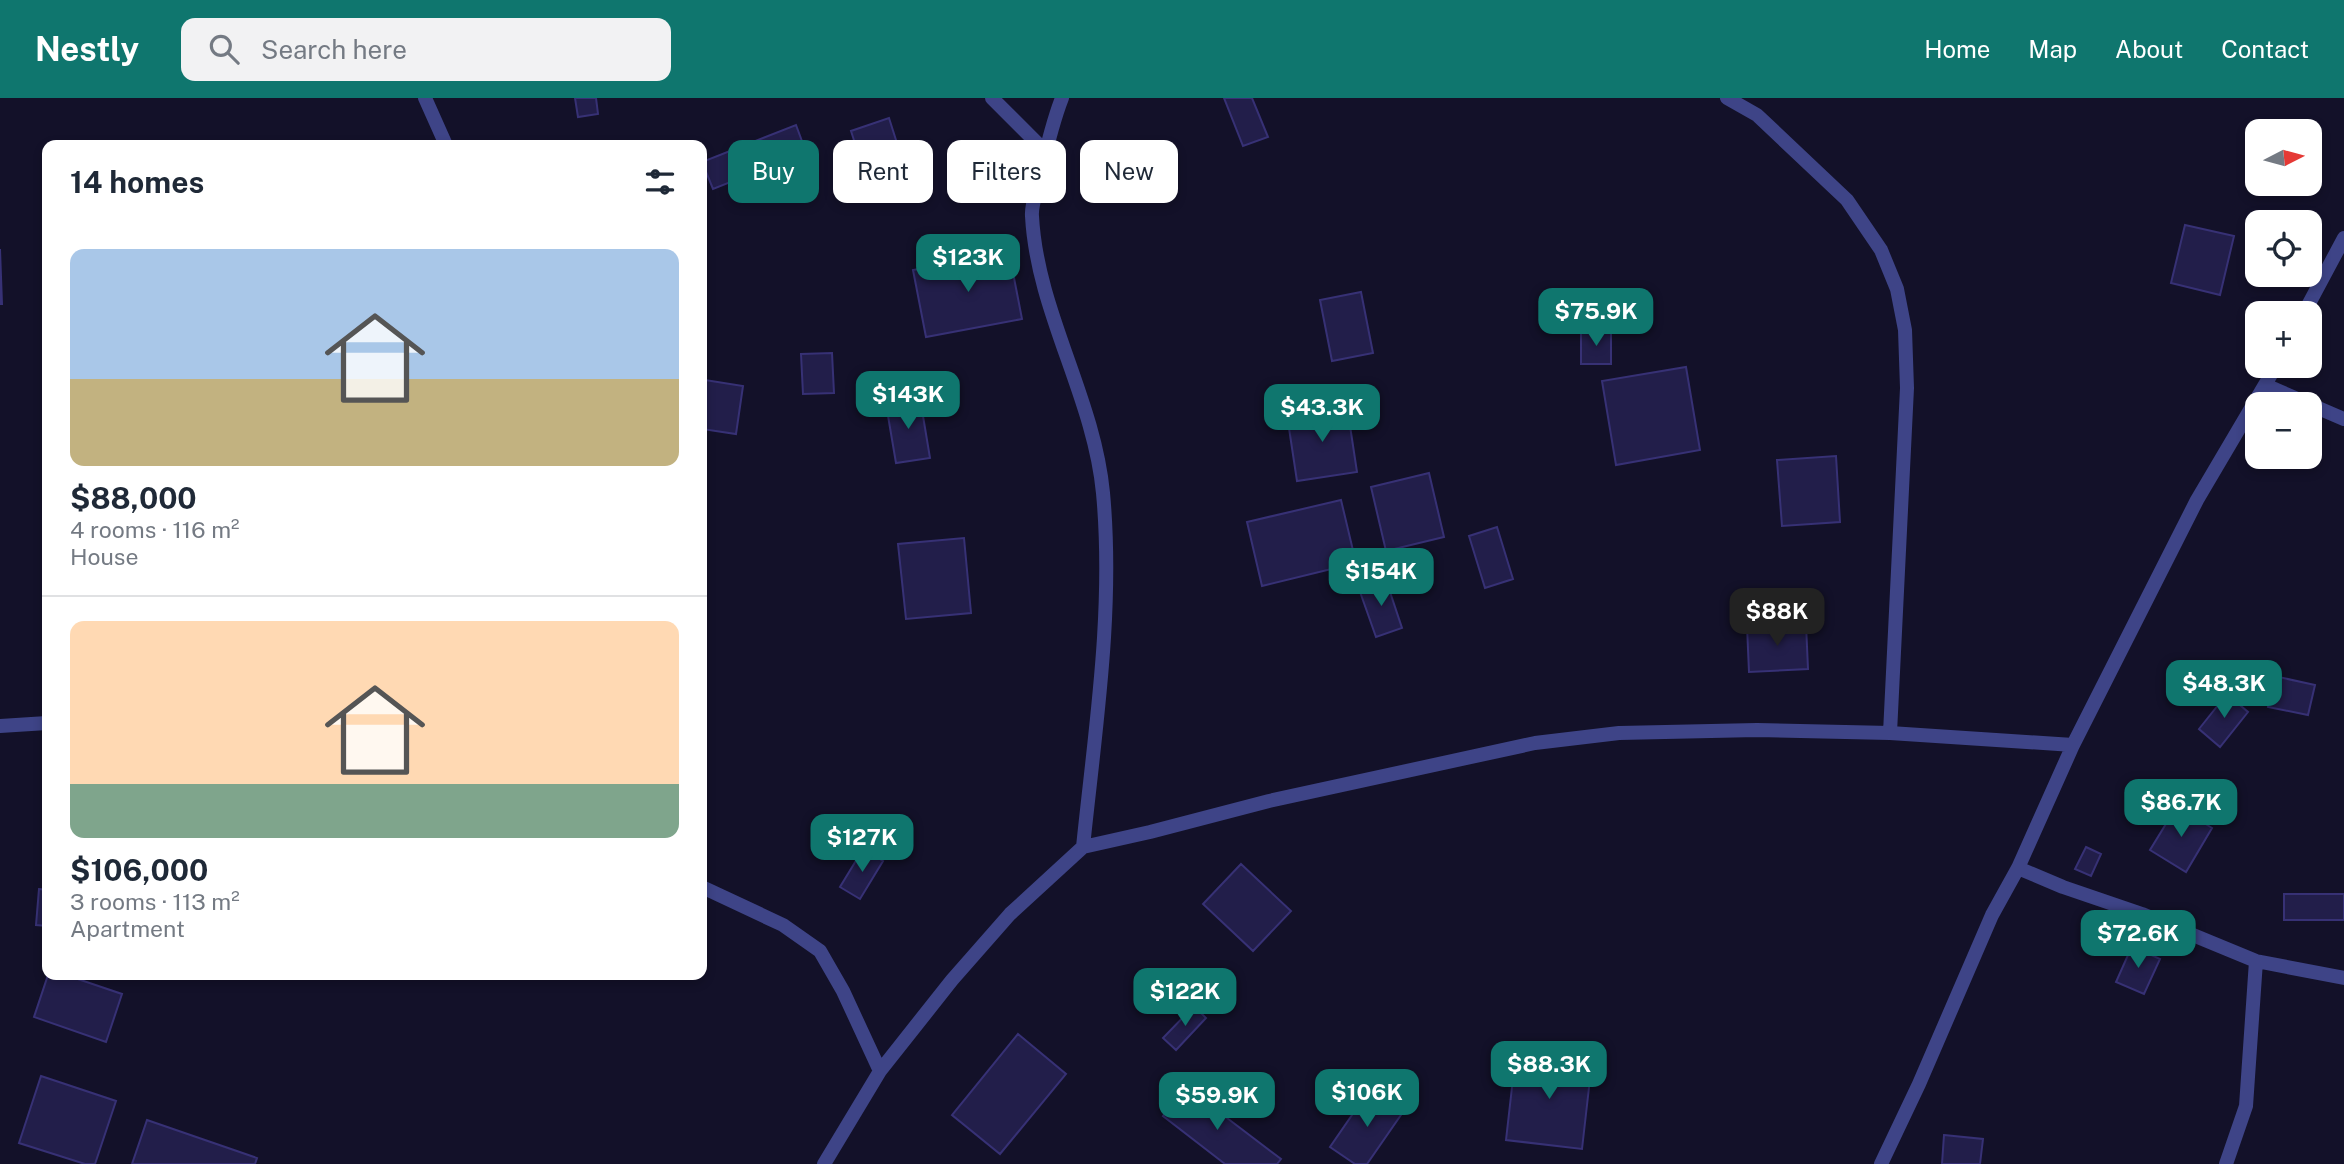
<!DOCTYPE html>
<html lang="en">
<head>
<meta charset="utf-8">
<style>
	body { margin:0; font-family:"Public Sans",sans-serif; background:#f2f2f3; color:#1f2937; height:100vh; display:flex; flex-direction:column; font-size:26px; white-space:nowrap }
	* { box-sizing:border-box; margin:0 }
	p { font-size:23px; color:#747a83 }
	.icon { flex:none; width:38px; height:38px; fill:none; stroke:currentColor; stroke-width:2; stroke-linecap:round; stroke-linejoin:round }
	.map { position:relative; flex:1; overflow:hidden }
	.drawer { position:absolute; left:42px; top:42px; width:665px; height:840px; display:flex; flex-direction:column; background:#fff; border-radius:14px; box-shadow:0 4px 10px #0003 }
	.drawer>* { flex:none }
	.top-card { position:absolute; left:728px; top:42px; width:665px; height:63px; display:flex; gap:14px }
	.needle { width:46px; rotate:84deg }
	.controls { position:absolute; left:2245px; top:21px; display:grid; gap:14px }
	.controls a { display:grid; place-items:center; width:77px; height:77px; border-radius:14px; background:#fff; box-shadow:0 4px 10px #0003; font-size:35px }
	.price { position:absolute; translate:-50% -60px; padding:0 16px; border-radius:14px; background:#0f766e; color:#fff; font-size:23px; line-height:46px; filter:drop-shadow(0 2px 4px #0008) }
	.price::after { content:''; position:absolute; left:50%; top:42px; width:21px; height:16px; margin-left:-10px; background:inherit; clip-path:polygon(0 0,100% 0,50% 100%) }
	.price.active { background:#222; color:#fff }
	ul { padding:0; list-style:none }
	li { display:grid; align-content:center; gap:14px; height:371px; padding:0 28px }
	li+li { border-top:2px solid #e0e1e3 }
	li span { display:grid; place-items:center; height:217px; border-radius:14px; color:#555 }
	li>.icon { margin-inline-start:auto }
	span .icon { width:126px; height:126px; fill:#fffc; stroke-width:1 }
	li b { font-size:30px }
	h2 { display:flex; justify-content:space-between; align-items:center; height:84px; padding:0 28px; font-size:30px }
	.chip { padding:0 24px; border-radius:14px; background:#fff; box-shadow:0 4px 10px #0003; font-size:24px; line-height:63px }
	.chip.active { background:#0f766e; color:#fff }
	header { display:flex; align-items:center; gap:42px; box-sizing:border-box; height:98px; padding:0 35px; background:#0f766e; color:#fff }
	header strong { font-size:33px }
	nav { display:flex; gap:38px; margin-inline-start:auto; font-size:24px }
	.search { width:490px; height:63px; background:#f2f2f3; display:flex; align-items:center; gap:18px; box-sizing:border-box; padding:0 24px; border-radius:14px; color:#747a83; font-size:26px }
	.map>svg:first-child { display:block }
	.building { fill:#221e4a; stroke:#373175; stroke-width:2 }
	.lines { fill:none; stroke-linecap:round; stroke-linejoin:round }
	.street { stroke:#3e4487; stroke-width:14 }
</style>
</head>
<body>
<header>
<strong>Nestly</strong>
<div class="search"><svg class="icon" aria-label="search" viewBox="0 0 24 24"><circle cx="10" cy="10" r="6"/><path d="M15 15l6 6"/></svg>Search here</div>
<nav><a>Home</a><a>Map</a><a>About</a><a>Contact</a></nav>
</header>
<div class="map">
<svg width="2344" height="1066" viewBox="0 0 2344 1066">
	<rect width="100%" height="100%" fill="#131129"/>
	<!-- building -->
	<path class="building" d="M575,0H596L598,16L578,19Z
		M1224,0H1252L1268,39L1243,48Z
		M889,20L909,83L871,95L851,33Z
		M796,27L806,54L713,91L702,64Z
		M2185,127L2234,138L2220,197L2171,185Z
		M0,151L2,206H0Z
		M1009,154L1022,221L926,239L913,172Z
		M1361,194L1373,255L1332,263L1320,202Z
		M1581,233L1611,234V266H1581Z
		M832,255L834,295L803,296L801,256Z
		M1686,269L1700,352L1616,367L1602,283Z
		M705,282L743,288L736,336L702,331V307Z
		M920,300L930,360L896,365L886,306Z
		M1347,308L1357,374L1297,383L1287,317Z
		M1836,358L1840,424L1782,428L1777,362Z
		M1429,375L1444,439L1386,453L1371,389Z
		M1341,402L1356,465L1262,488L1247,424Z
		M1497,429L1513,481L1485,490L1469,438Z
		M964,440L971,515L906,521L898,446Z
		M1386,482L1402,530L1376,539L1359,491Z
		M1806,526L1808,571L1749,574L1747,528Z
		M2274,578L2315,587L2308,617L2268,609Z
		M2227,596L2248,614L2220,649L2199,631Z
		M2177,708L2212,730L2186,774L2150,752Z
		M2086,749L2101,756L2091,778L2075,771Z
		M863,751L883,763L860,801L840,789Z
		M1241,766L1291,813L1253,853L1203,806Z
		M39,791L47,792V828L36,827Z
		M2284,796H2344V822H2284Z
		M2132,848L2160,861L2144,896L2116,884Z
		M48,877H66L122,896L106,944L34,919Z
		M1194,908L1206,920L1176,952L1163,940Z
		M1018,936L1066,976L1000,1056L952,1017Z
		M1516,954L1592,963L1582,1051L1506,1042Z
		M41,978L116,1003L95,1066H85L19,1045Z
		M1185,988L1281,1061L1277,1066H1225L1163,1018Z
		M1370,991L1403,1014L1367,1066H1355L1330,1049Z
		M147,1022L257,1060L255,1066H132Z
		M1944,1037L1983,1041L1980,1066H1942Z"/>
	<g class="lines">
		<!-- street -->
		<path class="street" d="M425,0L446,47
			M992,0L1045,53
			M1062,0C1051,28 1045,57 1038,87C1036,96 1031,108 1032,118C1037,214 1094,299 1103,395C1114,513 1095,632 1083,749
			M1727,0L1757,17L1847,102L1881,152L1897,191L1905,232L1907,290L1890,635
			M2304,215L2344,140
			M2265,287L2344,321
			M0,628L47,625
			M2018,770L2063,789L2142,816L2256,863L2344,880
			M702,789L783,827L820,853L843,893L880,973
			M824,1066L880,973L952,882L1010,816L1083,749L1150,734L1269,703L1535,645L1619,635L1757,632L1890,635L2073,647
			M1881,1066L1919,986L1992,817L2018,770L2073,647L2197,402L2276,268
			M2226,1066L2246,1008L2256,863"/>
	</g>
</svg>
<div class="controls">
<a><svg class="needle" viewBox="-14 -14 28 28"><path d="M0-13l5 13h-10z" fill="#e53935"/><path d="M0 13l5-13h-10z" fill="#747a83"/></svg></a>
<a><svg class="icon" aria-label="locate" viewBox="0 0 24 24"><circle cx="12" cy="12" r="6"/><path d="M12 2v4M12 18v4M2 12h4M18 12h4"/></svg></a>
<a>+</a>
<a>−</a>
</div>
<b class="price" style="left:968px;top:196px">$123K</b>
<b class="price" style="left:1596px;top:250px">$75.9K</b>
<b class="price" style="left:908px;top:333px">$143K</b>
<b class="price" style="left:1322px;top:346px">$43.3K</b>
<b class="price" style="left:1381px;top:510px">$154K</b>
<b class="price active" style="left:1777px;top:550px">$88K</b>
<b class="price" style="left:2224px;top:622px">$48.3K</b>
<b class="price" style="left:2181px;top:741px">$86.7K</b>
<b class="price" style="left:862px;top:776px">$127K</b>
<b class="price" style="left:2138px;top:872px">$72.6K</b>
<b class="price" style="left:1185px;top:930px">$122K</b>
<b class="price" style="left:1549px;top:1003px">$88.3K</b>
<b class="price" style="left:1367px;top:1031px">$106K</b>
<b class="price" style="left:1217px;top:1034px">$59.9K</b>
<div class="top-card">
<a class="chip active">Buy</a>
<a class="chip">Rent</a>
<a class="chip">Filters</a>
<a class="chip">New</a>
</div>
<section class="drawer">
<h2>14 homes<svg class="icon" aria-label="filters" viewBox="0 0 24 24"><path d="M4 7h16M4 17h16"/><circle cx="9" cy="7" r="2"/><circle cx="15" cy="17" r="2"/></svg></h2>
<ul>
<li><span style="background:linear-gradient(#a9c7e8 60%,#c2b280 0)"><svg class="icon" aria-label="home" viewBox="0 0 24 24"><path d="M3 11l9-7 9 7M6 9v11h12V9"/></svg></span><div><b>$88,000</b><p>4 rooms · 116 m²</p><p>House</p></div></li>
<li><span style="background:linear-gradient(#ffd9b3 75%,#7fa58c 0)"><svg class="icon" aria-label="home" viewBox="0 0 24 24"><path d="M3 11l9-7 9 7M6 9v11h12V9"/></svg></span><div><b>$106,000</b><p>3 rooms · 113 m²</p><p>Apartment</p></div></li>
</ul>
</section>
</div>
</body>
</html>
